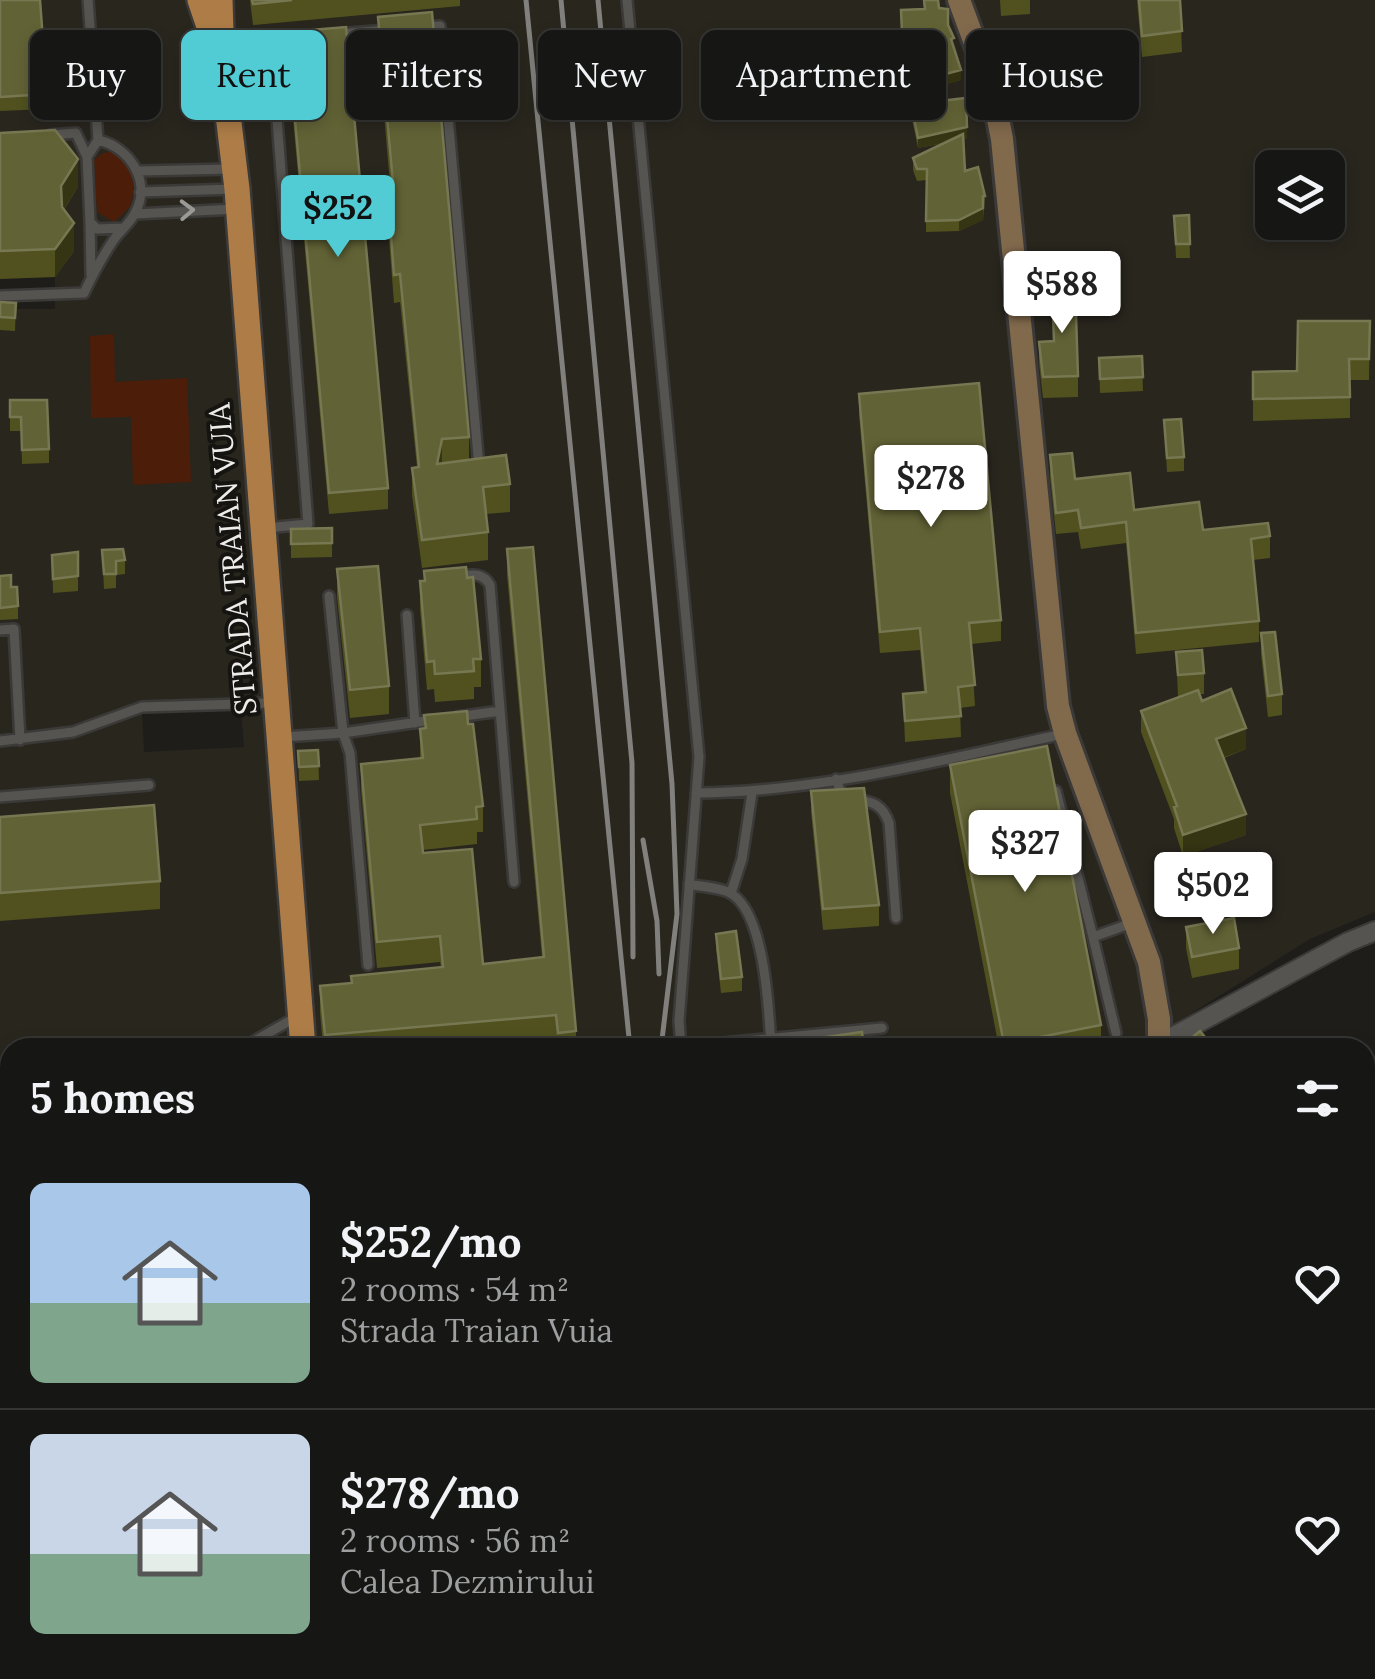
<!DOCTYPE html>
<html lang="en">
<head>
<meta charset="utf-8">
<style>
	body { margin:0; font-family:Lora,serif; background:#1f1f1d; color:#f1f3f6; height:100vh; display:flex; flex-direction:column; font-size:38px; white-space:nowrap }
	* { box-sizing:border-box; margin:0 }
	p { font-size:32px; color:#9e9fa0 }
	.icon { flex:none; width:55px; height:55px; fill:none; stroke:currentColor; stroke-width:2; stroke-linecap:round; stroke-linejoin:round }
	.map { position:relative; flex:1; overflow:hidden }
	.side { position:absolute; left:0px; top:1038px; width:1375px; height:642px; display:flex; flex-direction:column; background:#161614; border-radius:30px 30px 0 0; box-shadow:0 5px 15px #0003,0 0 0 2px #353534 }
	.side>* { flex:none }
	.top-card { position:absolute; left:30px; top:30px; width:1315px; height:90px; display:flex; gap:20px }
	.fabs { position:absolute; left:1255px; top:150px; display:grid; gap:20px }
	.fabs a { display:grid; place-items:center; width:90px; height:90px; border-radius:15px; background:#161614; box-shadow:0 5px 15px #0003,0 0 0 2px #353534; font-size:50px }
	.price { position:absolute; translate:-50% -85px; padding:0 22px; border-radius:10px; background:#fff; color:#222; font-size:32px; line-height:65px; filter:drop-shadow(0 2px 5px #0008) }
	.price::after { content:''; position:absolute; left:50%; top:60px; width:30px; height:22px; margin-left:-15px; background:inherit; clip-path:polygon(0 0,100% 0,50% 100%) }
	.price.selected { background:#51ccd5; color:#111 }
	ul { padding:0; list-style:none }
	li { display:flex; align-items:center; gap:30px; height:250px; padding:0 30px }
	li+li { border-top:2px solid #353534 }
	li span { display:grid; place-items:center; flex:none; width:280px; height:200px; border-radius:15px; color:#555 }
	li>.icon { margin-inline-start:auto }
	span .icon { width:120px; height:120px; fill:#fffc; stroke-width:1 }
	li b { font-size:42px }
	h2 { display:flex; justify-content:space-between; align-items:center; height:120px; padding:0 30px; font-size:42px }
	.tag { padding:0 35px; border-radius:15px; background:#161614; box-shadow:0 5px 15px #0003,0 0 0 2px #353534; font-size:35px; line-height:90px }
	.tag.selected { background:#51ccd5; color:#111 }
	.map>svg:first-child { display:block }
	.built { fill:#29261e; fill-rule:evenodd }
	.green { fill:#4c1e0a }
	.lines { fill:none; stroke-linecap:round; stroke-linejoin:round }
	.lane-casing { stroke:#3b3a38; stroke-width:14 }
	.street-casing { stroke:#3b3a38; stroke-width:22 }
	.secondary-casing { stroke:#3b3a38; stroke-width:28 }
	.primary-casing { stroke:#3b3a38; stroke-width:30 }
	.lane { stroke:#555451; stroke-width:9 }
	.street { stroke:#555451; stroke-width:18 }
	.secondary { stroke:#81694c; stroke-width:22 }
	.primary { stroke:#ae7d47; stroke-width:25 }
	.rail { stroke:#81807d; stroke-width:5 }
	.wall { fill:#50511f }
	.shaded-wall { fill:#353514 }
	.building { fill:#616235; stroke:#777752; stroke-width:2.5 }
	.oneway { stroke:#9a9996 }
	.labels { text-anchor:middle; stroke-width:8; stroke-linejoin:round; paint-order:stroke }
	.street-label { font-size:30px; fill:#eeedeb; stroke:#151411 }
</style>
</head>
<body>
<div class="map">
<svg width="1375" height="1679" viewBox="0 0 1375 1679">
	<rect width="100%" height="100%" fill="#1e1d1a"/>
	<!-- built -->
	<path class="built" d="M0,0H1375V912L1310,939L1138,1047L10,1048V1670H643V1679H0V309H55V277L0,279ZM1272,168H1328V222H1272ZM241,710L244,747L144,752L142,714Z"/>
	<!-- green -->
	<path class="green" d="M111,151C133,163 137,185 130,207L114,222L97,212L94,160L101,154Z
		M114,334L115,382L187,378L191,482L133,485L131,417L91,418L90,336Z
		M10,1572V1670H231L232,1679H0V1574Z"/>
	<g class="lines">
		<!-- lane casing -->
		<g class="lane-casing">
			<path id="lane" d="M88,0L98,140L87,157L90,222L97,229L122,228
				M627,0L699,757L679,1021L681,1048
				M423,27L440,26L479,467
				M338,34L387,30
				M223,43L298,37
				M227,82L274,80L308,524L266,528
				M50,135L76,133L87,157
				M138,171L232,169
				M140,192L234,189
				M135,214L237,209
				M90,222L91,275
				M0,296L84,293C93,274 103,255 115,238C121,230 131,222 135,213C152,182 130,147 98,140
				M455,577C470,575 482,571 490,585L514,882
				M329,596L343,733L350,753L368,965
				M407,615L415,723
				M0,630L14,629L20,740
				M457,717L500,711
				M283,737L343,733L432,720
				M0,741L73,732L142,707L272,703
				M836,779L842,796C864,803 880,797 889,823L896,918
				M1056,791L1093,937L1132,923
				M696,793C820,792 942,760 1063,734
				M0,797L149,785
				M689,884C702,887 717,887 728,892C765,908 769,1011 771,1048
				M731,893L742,859L752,793
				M1093,937L1116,1033
				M681,1047L882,1028
				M242,1048L298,1016
				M58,1670L60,1679"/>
		</g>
		<!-- street casing -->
		<g class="street-casing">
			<path id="street" d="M1159,1044L1348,942L1375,931"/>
		</g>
		<!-- secondary casing -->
		<g class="secondary-casing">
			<path id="secondary" d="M959,0L992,89L1002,139L1058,706L1065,733L1149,962L1159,1019V1044L1156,1048
				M739,1670L740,1679"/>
		</g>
		<!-- primary casing -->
		<g class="primary-casing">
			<path id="primary" d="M200,0L214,41
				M220,0L222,65L237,189L303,1048
				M365,1670L366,1679
				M327,1679L329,1670"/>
		</g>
		<!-- lane -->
		<use href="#lane" class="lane"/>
		<!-- street -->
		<use href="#street" class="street"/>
		<!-- secondary -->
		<use href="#secondary" class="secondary"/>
		<!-- primary -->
		<use href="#primary" class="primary"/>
		<!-- rail -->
		<path class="rail" d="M526,0L630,1048
			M561,0L632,763L633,957
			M598,0L672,784L677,914L661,1048
			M643,840L657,921L659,974
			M697,1670L698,1679"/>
	</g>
	<!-- wall -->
	<path class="wall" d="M0,0L47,94V109L0,111Z
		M250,0H460V6L253,25Z
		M923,0H938L939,8L948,26L961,80L928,89L931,102L967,138L964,139L965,171L985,196L983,220L959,231L926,232V180L917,181L913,170V158L945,143L918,148L909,105H896L893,36L902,33L924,9Z
		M1000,0H1030V14L1001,16Z
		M1137,0H1180L1182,52L1142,57Z
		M378,17L469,437V460L510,484V512L486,514L488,532V560L422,568L412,495V468L417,467L400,302L394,303L387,212V184H390L378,45Z
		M287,32L388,488V509L329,514L287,53Z
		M0,133L78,187L64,210L74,251L55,277L0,279Z
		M1189,215L1190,258H1176L1174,216Z
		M0,302L16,303L15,331L0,330Z
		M1370,321L1369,380H1350V418L1253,421V372L1297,371Z
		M1053,341L1078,376V397L1043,398L1039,363V342Z
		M1142,356L1143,391L1100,393L1099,358Z
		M859,394L1001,620V641L971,644L975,706L960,708L961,737L905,742L903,694L924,692L920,650L880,653L859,415Z
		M10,400L49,449V463L22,464L21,431H10Z
		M1164,420L1184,457V471L1167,472Z
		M1050,455L1075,479L1134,510L1203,530L1270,536V558L1253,560L1259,621V642L1136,654L1126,543L1081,549L1078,532L1056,534L1050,477Z
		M332,528V557L291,558V529Z
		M507,549L576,1031V1048H557L556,1041L478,1048H323L320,1012V986L351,984L441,967L440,962L377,968L361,790V764L420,759V729L424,728V715L468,724L483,806V832H477V844L423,850L483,964L542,957L507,575Z
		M102,550L125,560V574L116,575V588L104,589Z
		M78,552V591L53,593L52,555Z
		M337,569L389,686V714L350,718L337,597Z
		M424,571L481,659V687H474V699L435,702L434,689L427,690L420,609V581H424Z
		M0,576L11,587L18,606V619L0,620Z
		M1261,633L1282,694V715L1268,717L1261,654Z
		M1176,652L1204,673V694H1199L1202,701L1246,749L1224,758L1246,835L1183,856L1174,828V819L1141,732V711L1181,696H1178Z
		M318,750L319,780L299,781L298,751Z
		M950,765L1101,1025V1048H999L950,793Z
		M811,791L879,905V926L823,930L811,812Z
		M0,817L160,881V909L0,921Z
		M1186,927L1239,948V969L1192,978L1186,948Z
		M716,934L742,977V991L721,993L716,948Z
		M434,1670H482L459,1679H438Z"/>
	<!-- shaded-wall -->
	<path class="shaded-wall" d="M961,70V80L927,90V79Z
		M967,127V138L918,148V138Z
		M78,159V187L61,214V186Z
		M983,208V220L959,231V220Z
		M74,223V251L55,277V249Z
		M442,439V467L437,464Z
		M1246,728V749L1216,760V739Z
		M1246,814V835L1183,856V835Z
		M441,1670H482L459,1679H441Z"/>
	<!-- building -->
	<path class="building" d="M0,0H40L47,94L0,97Z
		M252,0H292L253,4Z
		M924,0H938L939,8L948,9V25L954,38L951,39L961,70L927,79L931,102L966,98L967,127L918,138L909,94H896L893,36L902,33L901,10L925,9Z
		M1139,0H1180L1182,31L1142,36Z
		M432,12L469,437L442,439L437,464L506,455L510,484L483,487L488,532L422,540L412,468L419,467L400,274L394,275L387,184L393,183L378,17Z
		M346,27L388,488L329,493L287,32Z
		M55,130L78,159L61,186L62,207L74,223L55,249L0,251V133Z
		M963,134L965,171L978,167L985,196H983V208L959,220L926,221L927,169H917L913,158Z
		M1189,215L1190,244H1176L1174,216Z
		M1075,284L1078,376L1043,377L1039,342L1054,341L1052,285Z
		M0,302L16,303L15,318L0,317Z
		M1298,321H1370L1369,359H1349L1350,397L1253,399V372L1297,371Z
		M1142,356L1143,377L1100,379L1099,358Z
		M979,383L1001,620L969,623L975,685L958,687L961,716L905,721L903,694L926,692L920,628L880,632L859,394Z
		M10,400H47L49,449L22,450L21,417H10Z
		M1181,419L1184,457L1167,458L1164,420Z
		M1072,453L1075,479L1130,473L1134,510L1199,502L1203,530L1268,523L1270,536L1251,539L1259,621L1136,633L1126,522L1081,528L1078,510L1056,513L1050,455Z
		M332,528V543L291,544V529Z
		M533,547L576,1031L558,1033L556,1015L325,1035L320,986L352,983L351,976L443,967L440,936L377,942L361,764L423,758L420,729L426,728L424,715L467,711L468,724H473L483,806L476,807L477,819L420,825L423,853L472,849L483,964L544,957L507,549Z
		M123,549L125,560L116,561V574H104L102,550Z
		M78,552V576L53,579L52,555Z
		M378,566L389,686L350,690L337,569Z
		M466,567L467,578L473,577L481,659H473L474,671L435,674L434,661L427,662L420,581H425L424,571Z
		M11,575V587H17L18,606L0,608V576Z
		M1275,632L1282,694L1268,696L1261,633Z
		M1202,650L1204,673L1178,675L1176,652Z
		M1231,689L1246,728L1216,739L1246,814L1183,835L1174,807L1177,806L1141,711L1198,690L1202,701Z
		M1047,746L1101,1025L1004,1044L950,765Z
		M318,750L319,766L299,767L298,751Z
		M864,788L879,905L823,909L811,791Z
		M154,805L160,881L0,893V817Z
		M1234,918L1239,948L1192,957L1186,927Z
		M736,931L742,977L721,979L716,934Z
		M1200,1031L1214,1048H1194L1188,1041Z
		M862,1032L864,1048H821L819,1038Z
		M510,1673L512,1679H498V1677Z
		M570,1674L572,1679H555Z"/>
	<!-- one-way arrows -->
	<defs><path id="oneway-chevron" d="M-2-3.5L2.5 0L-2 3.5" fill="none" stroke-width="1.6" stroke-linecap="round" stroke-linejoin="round" transform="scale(2.5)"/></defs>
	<use class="oneway" href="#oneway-chevron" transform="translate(187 210) rotate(-2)"/>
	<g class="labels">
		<!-- street labels -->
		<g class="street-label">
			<text transform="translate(233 559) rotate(-95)" y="10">STRADA TRAIAN VUIA</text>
		</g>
	</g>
</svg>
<div class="fabs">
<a><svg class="icon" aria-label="layers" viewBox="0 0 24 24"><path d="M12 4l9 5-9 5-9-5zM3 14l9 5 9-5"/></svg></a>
</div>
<b class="price selected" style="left:338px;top:260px">$252</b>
<b class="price" style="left:1062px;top:336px">$588</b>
<b class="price" style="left:931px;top:530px">$278</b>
<b class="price" style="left:1025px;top:895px">$327</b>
<b class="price" style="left:1213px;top:937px">$502</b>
<div class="top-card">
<a class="tag">Buy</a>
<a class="tag selected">Rent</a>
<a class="tag">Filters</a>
<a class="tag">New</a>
<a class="tag">Apartment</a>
<a class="tag">House</a>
</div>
<section class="side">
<h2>5 homes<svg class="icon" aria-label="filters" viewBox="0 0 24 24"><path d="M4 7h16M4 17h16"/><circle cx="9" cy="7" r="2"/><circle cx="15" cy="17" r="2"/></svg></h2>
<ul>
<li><span style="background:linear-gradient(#a9c7e8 60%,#7fa58c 0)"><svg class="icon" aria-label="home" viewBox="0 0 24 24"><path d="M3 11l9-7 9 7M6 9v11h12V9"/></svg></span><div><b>$252/mo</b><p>2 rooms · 54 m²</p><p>Strada Traian Vuia</p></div><svg class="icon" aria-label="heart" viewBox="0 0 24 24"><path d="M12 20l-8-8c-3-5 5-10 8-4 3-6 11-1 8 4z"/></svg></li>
<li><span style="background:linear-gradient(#c9d6e8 60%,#7fa58c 0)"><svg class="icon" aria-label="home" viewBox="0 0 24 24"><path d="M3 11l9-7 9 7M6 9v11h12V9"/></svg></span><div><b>$278/mo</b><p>2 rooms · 56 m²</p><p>Calea Dezmirului</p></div><svg class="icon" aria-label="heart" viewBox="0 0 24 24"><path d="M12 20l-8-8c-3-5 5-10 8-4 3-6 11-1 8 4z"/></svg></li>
</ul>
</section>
</div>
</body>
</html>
